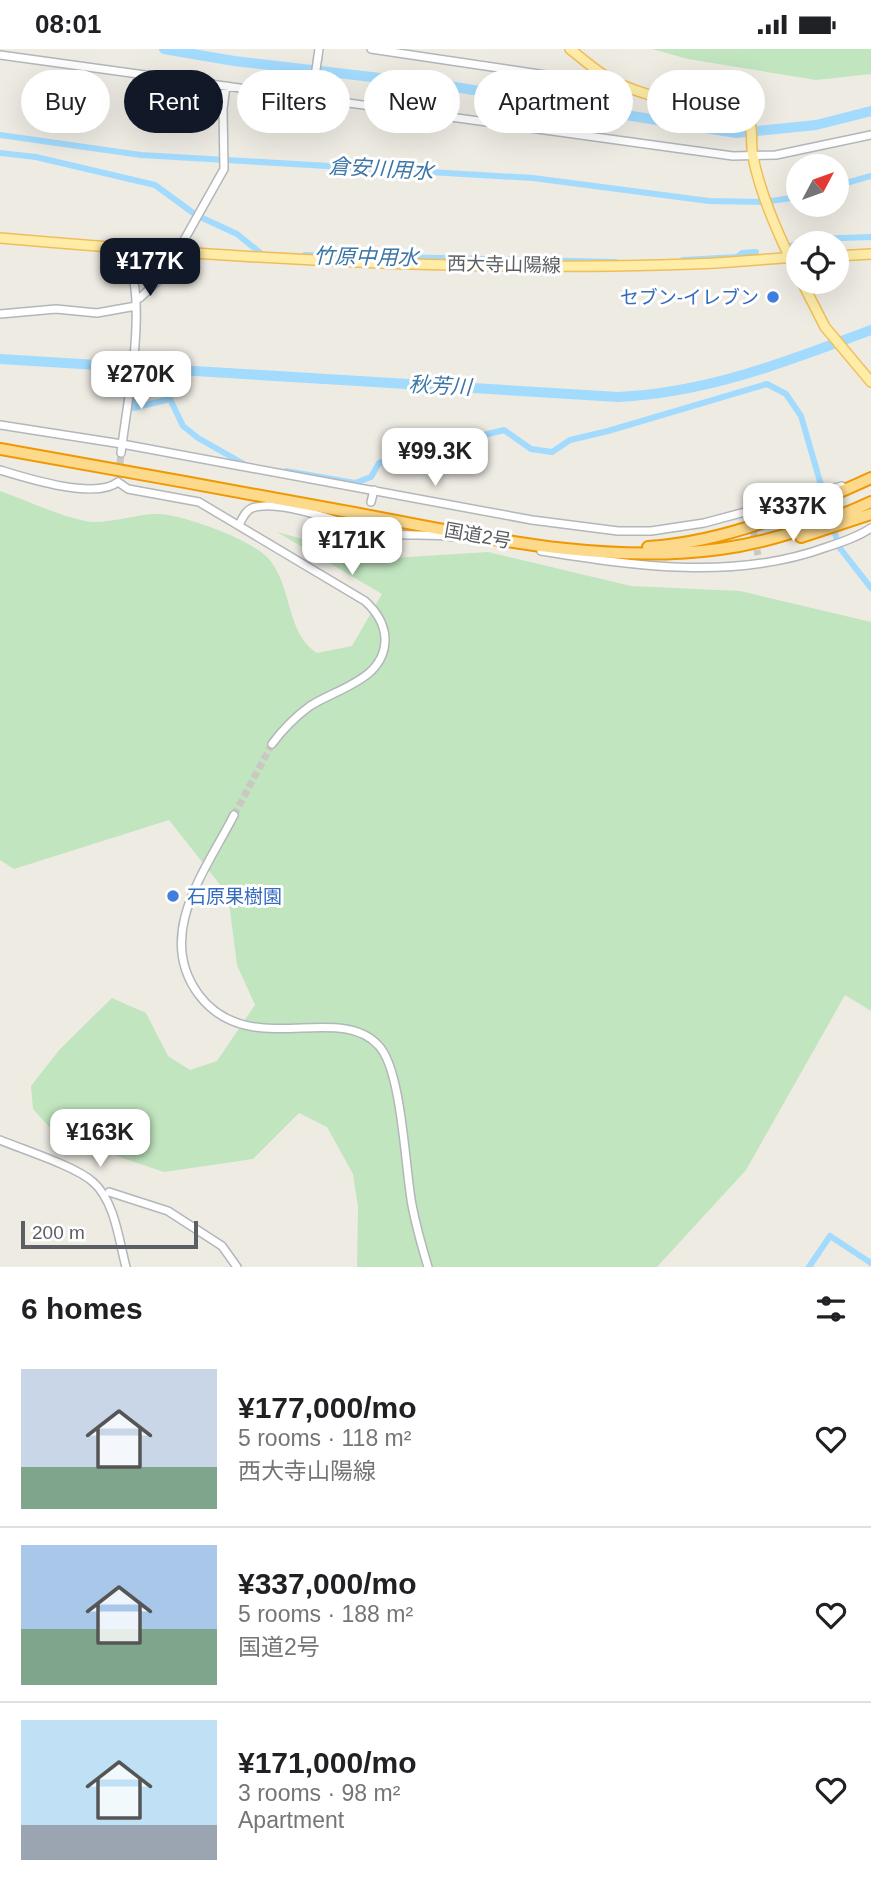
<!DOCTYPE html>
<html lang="en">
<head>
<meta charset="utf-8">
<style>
	body { margin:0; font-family:Helvetica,"Noto Sans JP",sans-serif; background:#f6f6f6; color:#202124; height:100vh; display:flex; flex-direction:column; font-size:26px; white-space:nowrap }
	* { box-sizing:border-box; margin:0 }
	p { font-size:23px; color:#757577 }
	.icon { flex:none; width:38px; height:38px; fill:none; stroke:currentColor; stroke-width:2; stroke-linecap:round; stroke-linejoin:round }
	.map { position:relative; height:1218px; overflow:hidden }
	.sheet { display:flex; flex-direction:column; background:#fff; flex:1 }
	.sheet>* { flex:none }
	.banner { position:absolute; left:21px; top:21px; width:830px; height:63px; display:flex; gap:14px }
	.needle { width:46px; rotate:49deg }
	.tools { position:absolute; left:786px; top:105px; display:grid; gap:14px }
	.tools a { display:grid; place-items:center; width:63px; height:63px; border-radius:50%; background:#fff; box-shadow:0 7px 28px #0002; font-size:35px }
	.scale { position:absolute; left:21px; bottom:18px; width:177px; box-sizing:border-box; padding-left:7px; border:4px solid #5b5f63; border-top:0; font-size:19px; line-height:24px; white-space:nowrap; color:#5b5f63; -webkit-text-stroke:5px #fff; paint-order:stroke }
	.price { position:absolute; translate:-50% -60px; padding:0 16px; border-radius:14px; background:#fff; color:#222; font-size:23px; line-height:46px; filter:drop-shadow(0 2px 4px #0008) }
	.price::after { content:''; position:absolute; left:50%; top:42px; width:21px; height:16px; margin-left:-10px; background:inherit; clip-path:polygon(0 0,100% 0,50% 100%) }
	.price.selected { background:#111827; color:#fff }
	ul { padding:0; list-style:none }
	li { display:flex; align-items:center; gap:21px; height:175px; padding:0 21px }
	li+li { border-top:2px solid #e0e0e0 }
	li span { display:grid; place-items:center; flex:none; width:196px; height:140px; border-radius:0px; color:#555 }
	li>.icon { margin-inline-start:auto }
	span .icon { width:84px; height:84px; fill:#fffc; stroke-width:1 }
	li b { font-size:30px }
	h2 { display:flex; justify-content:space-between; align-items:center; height:84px; padding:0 21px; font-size:30px }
	.pill { padding:0 24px; border-radius:32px; background:#fff; box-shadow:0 7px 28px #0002; font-size:24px; line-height:63px }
	.pill.selected { background:#111827; color:#fff }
	.status { display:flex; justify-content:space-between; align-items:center; height:49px; padding:0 35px; background:#fff; direction:ltr }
	.status svg { height:19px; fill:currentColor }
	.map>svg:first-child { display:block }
	.green { fill:#c1e5bf }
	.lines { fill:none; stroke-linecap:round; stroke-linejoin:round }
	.canal { stroke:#a2dbfe; stroke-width:6 }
	.river { stroke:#a2dbfe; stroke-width:10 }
	.minor-tunnel { stroke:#c9c8c3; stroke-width:7; stroke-dasharray:7 3.5; stroke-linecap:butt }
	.minor-casing { stroke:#b3b6ba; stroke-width:10 }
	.major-casing { stroke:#f0be59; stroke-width:12 }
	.highway-casing { stroke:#ef9802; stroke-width:14 }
	.minor { stroke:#fff; stroke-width:7 }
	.major { stroke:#feeca7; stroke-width:9 }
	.highway { stroke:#fcd98b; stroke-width:10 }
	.shop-dot { fill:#3f7fe0; stroke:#fff; stroke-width:2.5 }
	.labels { text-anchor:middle; stroke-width:6; stroke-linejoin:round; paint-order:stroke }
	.street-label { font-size:19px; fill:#5b5f63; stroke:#fff }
	.shop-label { font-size:19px; fill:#366cbe; stroke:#fff; text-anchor:end }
	.water-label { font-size:21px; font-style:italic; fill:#3c76a7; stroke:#fff }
</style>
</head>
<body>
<div class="status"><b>08:01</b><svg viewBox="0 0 49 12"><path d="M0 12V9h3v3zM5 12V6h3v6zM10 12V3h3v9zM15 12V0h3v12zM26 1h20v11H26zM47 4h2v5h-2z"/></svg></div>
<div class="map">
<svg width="871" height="1218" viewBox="0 0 871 1218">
	<rect width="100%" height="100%" fill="#eeebe3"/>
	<!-- green -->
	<path class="green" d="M652,0H871V25L816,31L688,10Z
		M0,442C28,452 57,466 85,472C103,476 134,466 154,465C178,463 250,490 267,508C293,535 285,584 317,604L352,597L382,545L277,483L376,510L488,503L631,537L740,542L871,573V962L845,946L746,1121L657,1218H357L358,1158L353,1125L327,1078L299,1064L253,1110L164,1123L108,1104L52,1081L33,1060L31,1037L60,1000L112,949L146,964L168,1007L190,1021L217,1012L255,956L237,916L228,846L169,771L14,820L0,811Z"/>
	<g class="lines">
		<!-- canal -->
		<path class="canal" d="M0,86L141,106L533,129L709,152L763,153
			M0,104L36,108L155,136L196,166L237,185L263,206
			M836,137L871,127
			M771,152L798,148
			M800,194L813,190L871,188
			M790,197L798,195
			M305,206L616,213
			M683,211L737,208L742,204L756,203
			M138,319L133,359L170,350L183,377L198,389L244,415
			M286,422L355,434L371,428L379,414L415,399L431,410L480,387L504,381L531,400L552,403L570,391L608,382L767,335L786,345L801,367L837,491
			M839,498L871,539
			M809,1218L830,1187L871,1214"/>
		<!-- river -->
		<path class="river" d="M164,0L234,12L449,37L736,84L816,76L871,62
			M0,310L618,348C707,344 789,312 871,281"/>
		<!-- minor-tunnel -->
		<path class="minor-tunnel" d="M119,425L121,404
			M751,470L758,506
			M234,766L272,695"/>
		<!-- minor casing -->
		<g class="minor-casing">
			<path id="minor" d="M371,0L593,33L602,32L606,27
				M0,6L733,107L776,106L871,86
				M312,48L319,0
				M136,248L140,249L165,225L224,120L223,60L226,37
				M0,265L56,260L97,264L136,257
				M0,376L122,395L532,471L618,482H651L704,474L842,437
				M121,404C127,355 138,303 136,254C136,236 131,218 128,200
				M0,421C26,429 95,451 118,433
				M118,433L128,440L199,453L365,552C376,562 384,573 385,589C386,630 338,639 310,657C295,668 283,680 272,695
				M371,453L374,441
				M239,476C242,470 245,462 252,459C281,448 351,479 383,484C407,488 430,484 453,488
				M541,502C636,517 734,532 827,498C842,493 858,488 871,479
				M234,766C206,821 154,886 199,946C249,1012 339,952 379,997C402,1022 405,1119 412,1156C416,1177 422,1198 428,1218
				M0,1091C24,1101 75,1117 93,1133C115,1152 119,1192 126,1218
				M109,1143L168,1162L222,1197L237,1218"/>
		</g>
		<!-- major casing -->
		<g class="major-casing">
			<path id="major" d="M570,0C584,11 598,24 614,32C654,53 705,56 747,65C754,78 750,94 753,108C761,148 780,189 798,226
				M0,189C230,209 461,223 692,215C728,214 763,210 798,208
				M836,207L871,205
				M802,233L825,278L871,333"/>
		</g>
		<!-- highway casing -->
		<g class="highway-casing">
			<path id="highway" d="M0,400C114,420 229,441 343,462C467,484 594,517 720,500C772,493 823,475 871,453
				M801,488L871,465
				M648,498C726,493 801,461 871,429"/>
		</g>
		<!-- minor -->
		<use href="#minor" class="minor"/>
		<!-- major -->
		<use href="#major" class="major"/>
		<!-- highway -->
		<use href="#highway" class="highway"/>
	</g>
	<!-- markers -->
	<g class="shop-dot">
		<circle cx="773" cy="248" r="7"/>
		<circle cx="173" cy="847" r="7"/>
	</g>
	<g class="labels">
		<!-- street labels -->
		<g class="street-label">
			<text transform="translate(504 215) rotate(1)" y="7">西大寺山陽線</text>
			<text transform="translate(478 486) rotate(10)" y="7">国道2号</text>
		</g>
		<!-- shop labels -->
		<g class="shop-label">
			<text x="759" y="255">セブン-イレブン</text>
			<text x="187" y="854" text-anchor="start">石原果樹園</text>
		</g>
		<!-- water labels -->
		<g class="water-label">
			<text transform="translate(381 120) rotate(3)" y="7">倉安川用水</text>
			<text transform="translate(366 208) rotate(1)" y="7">竹原中用水</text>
			<text transform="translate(440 337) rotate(3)" y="7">秋芳川</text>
		</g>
	</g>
</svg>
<div class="tools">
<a><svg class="needle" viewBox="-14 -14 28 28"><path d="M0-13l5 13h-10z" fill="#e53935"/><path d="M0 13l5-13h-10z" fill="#757577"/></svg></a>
<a><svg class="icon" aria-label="locate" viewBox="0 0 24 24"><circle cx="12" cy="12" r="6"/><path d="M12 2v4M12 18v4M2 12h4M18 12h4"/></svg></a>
</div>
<div class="scale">200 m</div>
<b class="price selected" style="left:150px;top:249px">¥177K</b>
<b class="price" style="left:141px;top:362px">¥270K</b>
<b class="price" style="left:435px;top:439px">¥99.3K</b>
<b class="price" style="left:793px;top:494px">¥337K</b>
<b class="price" style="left:352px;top:528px">¥171K</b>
<b class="price" style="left:100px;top:1120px">¥163K</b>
<div class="banner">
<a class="pill">Buy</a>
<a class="pill selected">Rent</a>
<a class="pill">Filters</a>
<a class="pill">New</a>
<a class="pill">Apartment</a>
<a class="pill">House</a>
</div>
</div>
<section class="sheet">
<h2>6 homes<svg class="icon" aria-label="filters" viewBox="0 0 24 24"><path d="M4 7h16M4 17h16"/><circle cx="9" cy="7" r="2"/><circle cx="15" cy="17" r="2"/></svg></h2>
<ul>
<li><span style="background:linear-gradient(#c9d6e8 70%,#7fa58c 0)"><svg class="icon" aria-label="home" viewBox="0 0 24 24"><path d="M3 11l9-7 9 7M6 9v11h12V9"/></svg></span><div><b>¥177,000/mo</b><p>5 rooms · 118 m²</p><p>西大寺山陽線</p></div><svg class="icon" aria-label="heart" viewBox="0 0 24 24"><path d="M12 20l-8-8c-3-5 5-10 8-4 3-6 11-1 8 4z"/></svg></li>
<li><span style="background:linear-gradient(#a9c7e8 60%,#7fa58c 0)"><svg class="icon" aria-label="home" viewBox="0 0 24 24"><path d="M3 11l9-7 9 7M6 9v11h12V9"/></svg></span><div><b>¥337,000/mo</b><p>5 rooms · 188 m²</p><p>国道2号</p></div><svg class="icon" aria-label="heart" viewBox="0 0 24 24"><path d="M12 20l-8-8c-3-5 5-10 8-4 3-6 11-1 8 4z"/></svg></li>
<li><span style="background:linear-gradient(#bfe0f5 75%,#9aa5b1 0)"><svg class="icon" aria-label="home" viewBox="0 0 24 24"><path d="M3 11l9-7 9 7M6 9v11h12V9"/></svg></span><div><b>¥171,000/mo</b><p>3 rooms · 98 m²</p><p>Apartment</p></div><svg class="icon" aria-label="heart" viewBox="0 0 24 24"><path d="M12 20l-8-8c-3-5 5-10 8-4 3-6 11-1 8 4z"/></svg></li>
</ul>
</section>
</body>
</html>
